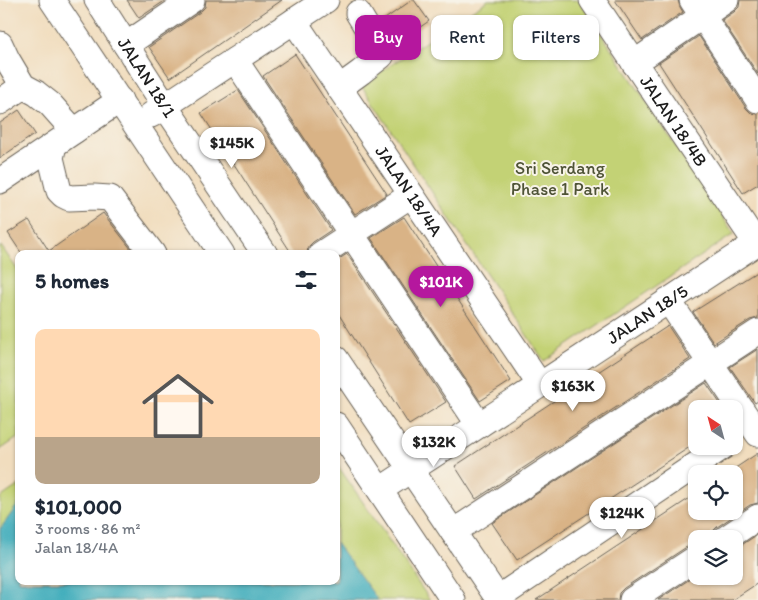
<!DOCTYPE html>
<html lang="en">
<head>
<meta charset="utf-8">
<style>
	body { margin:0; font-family:Itim,sans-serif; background:#f2f2f3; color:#1f2937; height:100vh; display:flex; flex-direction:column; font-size:19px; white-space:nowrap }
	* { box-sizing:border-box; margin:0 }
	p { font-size:16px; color:#747a83 }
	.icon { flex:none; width:28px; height:28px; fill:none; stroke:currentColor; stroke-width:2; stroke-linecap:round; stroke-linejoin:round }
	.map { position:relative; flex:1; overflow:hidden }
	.drawer { position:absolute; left:15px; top:250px; width:325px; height:335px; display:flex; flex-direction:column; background:#fff; border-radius:10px; box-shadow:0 1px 4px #0004 }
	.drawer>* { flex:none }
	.top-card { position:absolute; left:355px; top:15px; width:328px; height:45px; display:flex; gap:10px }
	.needle { width:32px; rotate:324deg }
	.buttons { position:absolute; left:688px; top:400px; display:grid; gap:10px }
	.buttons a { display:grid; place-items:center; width:55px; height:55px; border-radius:10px; background:#fff; box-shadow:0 1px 4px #0004; font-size:25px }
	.price { position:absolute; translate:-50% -42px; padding:0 11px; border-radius:18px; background:#fff; color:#222; font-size:16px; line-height:32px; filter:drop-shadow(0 1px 2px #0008) }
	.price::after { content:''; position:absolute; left:50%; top:30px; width:15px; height:11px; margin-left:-8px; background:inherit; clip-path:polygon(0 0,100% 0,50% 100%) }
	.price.on { background:#b5179e; color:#fff }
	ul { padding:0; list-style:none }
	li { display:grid; align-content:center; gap:10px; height:265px; padding:0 20px }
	li span { display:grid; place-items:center; height:155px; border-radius:10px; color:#555 }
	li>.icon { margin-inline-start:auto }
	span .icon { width:90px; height:90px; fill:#fffc; stroke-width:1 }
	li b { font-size:21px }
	h2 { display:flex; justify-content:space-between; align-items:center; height:60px; padding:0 20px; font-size:21px }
	.tag { padding:0 18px; border-radius:10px; background:#fff; box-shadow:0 1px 4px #0004; font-size:18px; line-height:45px }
	.tag.on { background:#b5179e; color:#fff }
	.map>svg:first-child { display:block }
	.green { fill:#c3d274; stroke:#707748 }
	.water { fill:#3dacbb; stroke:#2c646c }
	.building { fill:#d9b386 }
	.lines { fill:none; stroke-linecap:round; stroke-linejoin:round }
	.minor-casing { stroke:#676055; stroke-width:27 }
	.minor { stroke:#fff; stroke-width:25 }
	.labels { text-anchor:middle; stroke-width:4; stroke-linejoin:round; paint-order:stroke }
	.street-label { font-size:18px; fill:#1c1c1c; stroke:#f7f3e8 }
	.park-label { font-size:18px; fill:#4e5336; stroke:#f7f3e8 }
</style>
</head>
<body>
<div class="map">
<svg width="758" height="600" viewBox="0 0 758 600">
	<rect width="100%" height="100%" fill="#f7f3e8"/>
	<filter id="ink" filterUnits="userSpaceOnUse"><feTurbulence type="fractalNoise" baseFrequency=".02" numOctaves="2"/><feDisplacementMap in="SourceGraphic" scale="10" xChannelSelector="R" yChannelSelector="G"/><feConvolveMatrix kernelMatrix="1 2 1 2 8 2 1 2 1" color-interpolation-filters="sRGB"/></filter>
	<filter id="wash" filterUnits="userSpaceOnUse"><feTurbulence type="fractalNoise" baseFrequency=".0096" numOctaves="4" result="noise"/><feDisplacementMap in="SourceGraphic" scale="20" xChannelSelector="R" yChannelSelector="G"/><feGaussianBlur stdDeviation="1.12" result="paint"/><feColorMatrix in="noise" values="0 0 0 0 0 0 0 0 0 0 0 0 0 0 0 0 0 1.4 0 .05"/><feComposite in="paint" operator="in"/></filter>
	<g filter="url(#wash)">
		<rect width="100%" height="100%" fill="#f1ddbe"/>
		<!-- green -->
		<path class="green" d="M488,0H579L734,234L544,361L361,85Z
			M1,246L19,272V437L0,450V247Z
			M336,463L430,600H0V498L19,485V581H336Z"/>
		<!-- water -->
		<path class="water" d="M19,503V581H336V543L378,600H0V529Z"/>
		<g id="blocks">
			<!-- building -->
			<path class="building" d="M127,0H166L139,18Z
				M206,0H282L170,78L149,47L200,12L205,7Z
				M412,0H414L429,21L397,43L382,21Z
				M615,0H678L680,7L683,12L642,40Z
				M740,0H758V74L722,20L734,12L739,7Z
				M699,36L746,108L751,113L758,114V184L743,193L659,63Z
				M295,54L387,194L355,214L263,76Z
				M238,90L331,230L313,242L308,247L307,254H292L201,113Z
				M19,110L35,134L0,158V123Z
				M103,213L135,254H22L8,233L29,220L49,251Z
				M404,217L511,381L480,401L371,238Z
				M347,254L446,402L409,425L336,310V261Z
				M758,271V318L750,320L714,343L693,312Z
				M668,326L690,359L476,499L455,466Z
				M758,349V401L755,403L730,367Z
				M706,383L724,409H696V443L517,560L492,523Z
				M758,453V503L750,505L717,527L712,532L711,539H696V544L688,546L624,588L619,593L618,600H536L696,494V511H734V469Z
				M758,534V583L732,600H658L696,575V576H734V550Z"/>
		</g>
	</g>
	<g filter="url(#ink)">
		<use href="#blocks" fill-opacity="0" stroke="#676055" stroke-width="1"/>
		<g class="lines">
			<!-- minor casing -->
			<g class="minor-casing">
				<g id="minor">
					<path d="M52,0L222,254"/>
					<path id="s1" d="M97,0L165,106L265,254"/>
					<path id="s2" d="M592,0L756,243"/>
					<path d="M692,0L758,100"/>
					<path id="s3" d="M294,21L540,385"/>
					<path d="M0,44L7,59L23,86L36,93L50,104L74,131"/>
					<path d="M126,45L192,0"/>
					<path d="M235,60L479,425"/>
					<path d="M634,63L726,0"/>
					<path d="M339,88L361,72L381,56L378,46L358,13"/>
					<path d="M0,102L23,86"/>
					<path d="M151,115L326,0"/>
					<path d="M54,145L51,158L59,191L63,195L69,198L94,197L110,198L153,254"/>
					<path d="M0,181L120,100"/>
					<path d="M321,254L411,195"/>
					<path d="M668,300L758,434"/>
					<path d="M336,359L499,600"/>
					<path d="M336,425L453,600"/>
					<path id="s4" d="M380,490L758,242"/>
					<path d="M453,532L758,332"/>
					<path d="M725,539L758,517"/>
					<path d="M498,598L724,446"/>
					<path d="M632,600L696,558"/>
				</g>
			</g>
			<!-- minor -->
			<use href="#minor" class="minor"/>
		</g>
	</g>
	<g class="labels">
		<!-- street labels -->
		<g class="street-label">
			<text dy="6" stroke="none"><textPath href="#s1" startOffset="92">JALAN 18/1</textPath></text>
			<text dy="6" stroke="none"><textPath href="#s2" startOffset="146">JALAN 18/4B</textPath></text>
			<text dy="6" stroke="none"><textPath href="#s3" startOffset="205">JALAN 18/4A</textPath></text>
			<text dy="6" stroke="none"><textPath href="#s4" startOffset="320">JALAN 18/5</textPath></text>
		</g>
		<!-- park labels -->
		<g class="park-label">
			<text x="560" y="174">Sri Serdang<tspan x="560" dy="21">Phase 1 Park</tspan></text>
		</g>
	</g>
</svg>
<div class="buttons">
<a><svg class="needle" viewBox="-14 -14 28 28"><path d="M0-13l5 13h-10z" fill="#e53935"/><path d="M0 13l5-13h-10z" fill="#747a83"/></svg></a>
<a><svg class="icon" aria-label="locate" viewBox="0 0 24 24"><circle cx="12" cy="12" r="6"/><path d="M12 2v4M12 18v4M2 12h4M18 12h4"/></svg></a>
<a><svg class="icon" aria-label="layers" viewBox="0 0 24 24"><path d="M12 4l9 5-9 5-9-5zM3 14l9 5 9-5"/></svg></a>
</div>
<b class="price" style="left:232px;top:169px">$145K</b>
<b class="price on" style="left:441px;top:308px">$101K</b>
<b class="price" style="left:573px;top:412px">$163K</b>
<b class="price" style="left:434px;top:468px">$132K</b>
<b class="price" style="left:622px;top:539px">$124K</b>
<div class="top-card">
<a class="tag on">Buy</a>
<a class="tag">Rent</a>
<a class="tag">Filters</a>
</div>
<section class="drawer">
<h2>5 homes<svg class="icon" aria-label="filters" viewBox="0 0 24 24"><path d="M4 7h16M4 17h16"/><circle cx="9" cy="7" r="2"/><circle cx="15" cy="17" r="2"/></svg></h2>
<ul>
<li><span style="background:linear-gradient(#ffd9b3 70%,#b9a48a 0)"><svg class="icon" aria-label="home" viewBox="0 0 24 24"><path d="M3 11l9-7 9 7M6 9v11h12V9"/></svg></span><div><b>$101,000</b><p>3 rooms · 86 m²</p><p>Jalan 18/4A</p></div></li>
</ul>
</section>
</div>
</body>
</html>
